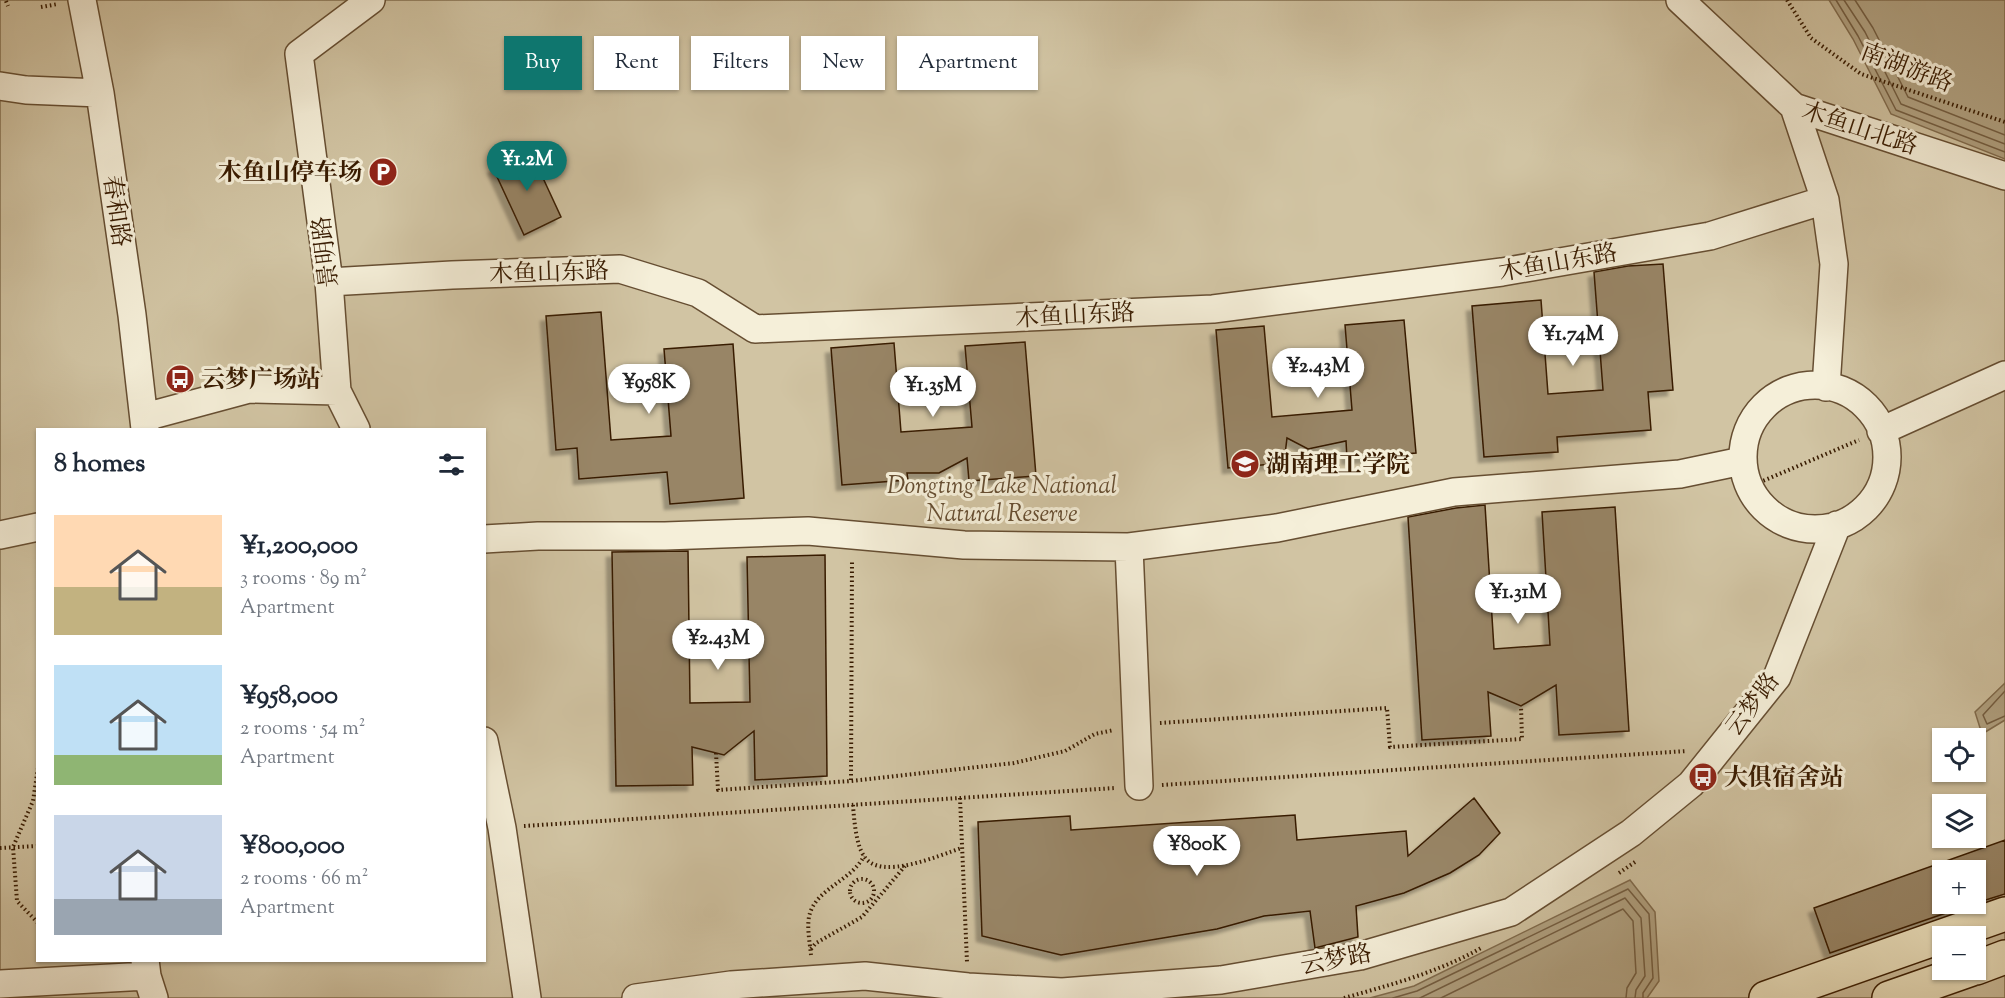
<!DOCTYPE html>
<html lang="en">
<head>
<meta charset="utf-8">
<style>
	body { margin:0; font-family:"Sorts Mill Goudy","Noto Serif SC",serif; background:#f6f6f7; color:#1f2937; height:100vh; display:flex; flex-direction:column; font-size:22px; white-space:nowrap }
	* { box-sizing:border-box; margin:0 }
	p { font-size:20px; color:#747a83 }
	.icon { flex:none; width:33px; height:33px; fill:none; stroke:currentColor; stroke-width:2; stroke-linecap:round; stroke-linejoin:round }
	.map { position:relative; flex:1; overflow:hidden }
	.panel { position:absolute; left:36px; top:428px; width:450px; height:534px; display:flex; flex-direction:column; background:#fff; border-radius:0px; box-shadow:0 2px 4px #0004 }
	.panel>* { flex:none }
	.hud { position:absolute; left:504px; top:36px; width:570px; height:54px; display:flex; gap:12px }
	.fabs { position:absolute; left:1932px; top:728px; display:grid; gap:12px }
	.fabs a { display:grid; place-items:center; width:54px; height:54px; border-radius:0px; background:#fff; box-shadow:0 2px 4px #0004; font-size:30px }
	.price { position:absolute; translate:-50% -51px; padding:0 14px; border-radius:21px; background:#fff; color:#222; font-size:20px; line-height:39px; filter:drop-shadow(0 2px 3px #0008) }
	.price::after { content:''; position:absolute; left:50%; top:36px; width:18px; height:14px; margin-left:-9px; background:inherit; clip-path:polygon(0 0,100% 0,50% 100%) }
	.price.on { background:#0f766e; color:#fff }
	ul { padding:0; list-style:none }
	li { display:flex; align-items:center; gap:18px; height:150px; padding:0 18px }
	li span { display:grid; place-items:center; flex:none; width:168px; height:120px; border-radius:0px; color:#555 }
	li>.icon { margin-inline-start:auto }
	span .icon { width:72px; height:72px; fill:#fffc; stroke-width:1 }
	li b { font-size:26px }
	h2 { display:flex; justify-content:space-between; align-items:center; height:72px; padding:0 18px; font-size:26px }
	.chip { padding:0 21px; border-radius:0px; background:#fff; box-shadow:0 2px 4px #0004; font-size:21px; line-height:54px }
	.chip.on { background:#0f766e; color:#fff }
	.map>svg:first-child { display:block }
	.green { fill:#d1c4a3; stroke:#847052; stroke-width:1.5; fill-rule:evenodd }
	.water { fill:#b1a282; stroke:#816c4e; stroke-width:1.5 }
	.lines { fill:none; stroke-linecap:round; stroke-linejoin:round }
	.shore { stroke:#745e42; stroke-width:1.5 }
	.building { fill:#988566; stroke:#381b01; stroke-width:1.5; filter:url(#shadow) }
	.minor-casing { stroke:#664e32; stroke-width:30 }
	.major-casing { stroke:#381b01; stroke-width:36 }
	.highway-casing { stroke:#381b01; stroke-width:36 }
	.path { stroke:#381b01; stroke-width:4; stroke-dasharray:1.5 3; stroke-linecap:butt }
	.minor { stroke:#f5efd9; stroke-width:27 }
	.major { stroke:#f0e7c4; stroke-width:33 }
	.highway { stroke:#f0e7c4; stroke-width:33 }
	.labels { text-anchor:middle; stroke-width:6; stroke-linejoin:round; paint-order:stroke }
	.street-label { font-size:24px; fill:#381b01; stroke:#f5efd9 }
	.poi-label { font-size:24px; font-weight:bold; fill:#381b01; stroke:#f5efd9; text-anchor:start }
	.park-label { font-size:24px; font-style:italic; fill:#664e32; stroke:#f5efd9 }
</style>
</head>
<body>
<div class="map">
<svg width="2005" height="998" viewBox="0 0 2005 998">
	<defs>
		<filter id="shadow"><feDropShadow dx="-5.5" dy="5.5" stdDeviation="1.5" flood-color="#0004"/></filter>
	</defs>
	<rect width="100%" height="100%" fill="#f0e7c4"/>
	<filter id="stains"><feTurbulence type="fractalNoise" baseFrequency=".00333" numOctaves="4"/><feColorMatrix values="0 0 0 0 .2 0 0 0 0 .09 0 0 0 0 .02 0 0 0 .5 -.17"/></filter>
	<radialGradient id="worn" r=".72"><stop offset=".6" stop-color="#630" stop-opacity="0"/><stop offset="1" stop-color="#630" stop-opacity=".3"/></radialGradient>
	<!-- green -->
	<path class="green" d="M0,0H2005V998H0ZM38,429H484V960H38ZM1942,738H1976V771H1942ZM1942,804H1976V837H1942ZM1942,870H1976V903H1942ZM1942,936H1976V969H1942Z"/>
	<!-- water -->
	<path class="water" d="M1829,0H2005V159L1891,114L1853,39Z
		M2005,683V720L1982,734L1975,712Z
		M1630,880L1655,912L1659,981L1647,998H1370L1414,986Z"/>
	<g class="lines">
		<!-- shore -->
		<path class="shore" d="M1836,0L1858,36L1896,110L2005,152
			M1844,0L1865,32L1901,104L2005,144
			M1855,0L1873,28L1908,97L2005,135
			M2005,691L1983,715L1987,724L2005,716
			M1393,998L1417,991L1628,889L1649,914L1653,978L1643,993V998
			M1420,998L1625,898L1641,918L1645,976L1636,990L1635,998
			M1441,998L1623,909L1633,921L1636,973L1627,988L1626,998"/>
	</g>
	<!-- building -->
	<path class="building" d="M530,150L561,217L524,235L493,168Z
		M1663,264L1673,390L1648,392L1651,430L1557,437L1558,452L1484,457L1472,306L1541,300L1548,394L1603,390L1594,272L1628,266Z
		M601,312L611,440L671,436L664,349L733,344L744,498L670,504L667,472L579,479L577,448L556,450L546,316Z
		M1404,320L1416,453L1347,459L1346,441L1308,449L1287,438L1284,463L1228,468L1216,330L1264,326L1272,417L1352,410L1345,325Z
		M1025,342L1036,476L969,481L967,458L939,473H907L908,480L842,485L831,348L894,343L901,432L972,427L965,346Z
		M1485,505L1494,649L1550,645L1542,512L1615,507L1629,731L1559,735L1556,685L1521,706L1488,692L1491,736L1422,740L1408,517L1456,508Z
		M688,551L690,703L750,702L747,557L825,555L827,776L755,780L754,731L724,755L692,747L693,785L616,786L612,552Z
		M1474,798L1500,833L1479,855L1450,873L1404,893L1356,906L1358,937L1315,948L1310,911L1264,916L1217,929L1061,955L982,936L978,822L1070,816L1071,830L1295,815L1297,840L1406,831L1408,856Z
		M2005,840V894L1976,903V870H1942V903H1975L1830,953L1814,908Z"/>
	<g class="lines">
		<!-- minor casing -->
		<g class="minor-casing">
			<path id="minor" d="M82,0L100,93
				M1680,0L1794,107L2005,176
				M0,86L26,90L100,93L132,315L145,429
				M1794,107L1825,200
				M329,282L452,275L620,269L698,293L755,329L1213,309L1502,272L1710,236L1825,200L1834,264L1826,387
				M1743 457a72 72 0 1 1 144 0a72 72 0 1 1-144 0Z
				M145,417L249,389L337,391
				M356,429L337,391L329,282L299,54L371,0
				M1881,431L2005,375
				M0,535L38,527
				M484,539L538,536H665L808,531L964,545L1129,547L1277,528L1454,492L1680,474L1742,461
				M1129,547L1139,786
				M484,741L502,828L527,998
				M145,960L147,976L154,998
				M0,984L147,976
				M636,998L731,985L865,976L968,987L1062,992L1221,980L1360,956L1511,912L1631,833L1691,784L1777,677L1837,525"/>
		</g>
		<!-- major casing -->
		<g class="major-casing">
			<path id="major" d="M1766,998L2005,914"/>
		</g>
		<!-- highway casing -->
		<g class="highway-casing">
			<path id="highway" d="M1976,968L2005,957
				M1889,998L1972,969"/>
		</g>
		<!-- path -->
		<path class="path" d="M1787,0L1811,38L1861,74L2005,122
			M6,1L8,6
			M41,7L58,4
			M1751,486L1859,440
			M1160,723L1387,708L1390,747L1522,739L1521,706
			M716,753L718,790L851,781L1014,763L1065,751L1095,734L1114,730
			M38,768L33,801L13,847L17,901L38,923
			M851,780L852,560
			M1162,785L1687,751
			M960,798L967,962
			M853,805C854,819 856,845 864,856C880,882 939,855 962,848
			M524,826L1115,788
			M0,848L38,846
			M1619,873L1635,862
			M850 891a12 12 0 1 1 24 0a12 12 0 1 1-24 0Z
			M811,949L816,943L862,917L905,866
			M811,955C810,943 806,925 810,913C818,888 852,880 864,856
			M1344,998C1390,985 1439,972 1481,948"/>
		<!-- minor -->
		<use href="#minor" class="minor"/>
		<!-- major -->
		<use href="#major" class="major"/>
		<!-- highway -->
		<use href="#highway" class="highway"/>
	</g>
	<!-- icons -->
	<defs>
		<g id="parking-disc" transform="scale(1.5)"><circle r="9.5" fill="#8f2418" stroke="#f5efd9"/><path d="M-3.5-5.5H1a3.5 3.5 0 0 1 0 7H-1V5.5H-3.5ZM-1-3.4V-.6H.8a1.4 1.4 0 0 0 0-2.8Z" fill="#fff"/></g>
		<g id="bus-disc" transform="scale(1.5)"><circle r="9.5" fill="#8f2418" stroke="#f5efd9"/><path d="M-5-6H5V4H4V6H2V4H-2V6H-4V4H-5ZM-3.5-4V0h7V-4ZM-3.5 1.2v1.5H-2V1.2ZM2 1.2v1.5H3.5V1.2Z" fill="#fff"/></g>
		<g id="university-disc" transform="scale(1.5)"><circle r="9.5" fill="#8f2418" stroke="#f5efd9"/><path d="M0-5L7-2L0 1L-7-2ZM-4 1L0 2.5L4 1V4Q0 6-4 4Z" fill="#fff"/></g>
	</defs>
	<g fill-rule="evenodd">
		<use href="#parking-disc" x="383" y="172"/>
		<use href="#bus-disc" x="180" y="379"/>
		<use href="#university-disc" x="1245" y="464"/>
		<use href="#bus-disc" x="1703" y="777"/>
	</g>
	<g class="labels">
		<!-- street labels -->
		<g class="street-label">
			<text transform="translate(1907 67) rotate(21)" y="8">南湖游路</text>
			<text transform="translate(1860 128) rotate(18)" y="8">木鱼山北路</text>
			<text transform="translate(117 211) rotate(82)" y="8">春和路</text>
			<text transform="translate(325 252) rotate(-97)" y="8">景明路</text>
			<text transform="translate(1558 262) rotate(-10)" y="8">木鱼山东路</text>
			<text transform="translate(549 272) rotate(-2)" y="8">木鱼山东路</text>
			<text transform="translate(1075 315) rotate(-3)" y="8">木鱼山东路</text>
			<text transform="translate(1752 704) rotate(-53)" y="8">云梦路</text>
			<text transform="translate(1336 959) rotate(-11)" y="8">云梦路</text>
		</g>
		<!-- poi labels -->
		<g class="poi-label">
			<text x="362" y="180" text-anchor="end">木鱼山停车场</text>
			<text x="201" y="387">云梦广场站</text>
			<text x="1266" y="472">湖南理工学院</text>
			<text x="1724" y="785">大俱宿舍站</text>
		</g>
		<!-- park labels -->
		<g class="park-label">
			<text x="1002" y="493">Dongting Lake National<tspan x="1002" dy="28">Natural Reserve</tspan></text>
		</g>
	</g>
	<rect width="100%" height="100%" filter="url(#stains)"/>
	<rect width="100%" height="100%" fill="url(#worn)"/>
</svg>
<div class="fabs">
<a><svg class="icon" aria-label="locate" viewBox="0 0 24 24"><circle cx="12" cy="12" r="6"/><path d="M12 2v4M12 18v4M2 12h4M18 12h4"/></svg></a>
<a><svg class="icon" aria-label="layers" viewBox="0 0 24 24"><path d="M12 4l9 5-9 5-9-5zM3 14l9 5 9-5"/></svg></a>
<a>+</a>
<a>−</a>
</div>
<b class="price on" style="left:527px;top:192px">¥1.2M</b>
<b class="price" style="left:1573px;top:367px">¥1.74M</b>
<b class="price" style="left:1318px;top:399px">¥2.43M</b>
<b class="price" style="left:649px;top:415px">¥958K</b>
<b class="price" style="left:933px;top:418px">¥1.35M</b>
<b class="price" style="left:1518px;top:625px">¥1.31M</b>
<b class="price" style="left:718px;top:671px">¥2.43M</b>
<b class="price" style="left:1197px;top:877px">¥800K</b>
<div class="hud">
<a class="chip on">Buy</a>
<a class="chip">Rent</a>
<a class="chip">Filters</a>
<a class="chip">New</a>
<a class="chip">Apartment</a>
</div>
<section class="panel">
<h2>8 homes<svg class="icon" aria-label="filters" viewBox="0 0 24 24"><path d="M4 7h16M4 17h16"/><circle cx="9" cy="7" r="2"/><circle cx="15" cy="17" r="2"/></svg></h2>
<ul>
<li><span style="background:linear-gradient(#ffd9b3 60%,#c2b280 0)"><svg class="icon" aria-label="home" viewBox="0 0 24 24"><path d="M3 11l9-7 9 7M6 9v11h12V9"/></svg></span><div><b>¥1,200,000</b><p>3 rooms · 89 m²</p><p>Apartment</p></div></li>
<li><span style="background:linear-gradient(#bfe0f5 75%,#8fb573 0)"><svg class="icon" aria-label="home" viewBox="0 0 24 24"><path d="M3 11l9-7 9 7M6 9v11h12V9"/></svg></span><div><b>¥958,000</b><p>2 rooms · 54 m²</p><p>Apartment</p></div></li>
<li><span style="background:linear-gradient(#c9d6e8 70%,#9aa5b1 0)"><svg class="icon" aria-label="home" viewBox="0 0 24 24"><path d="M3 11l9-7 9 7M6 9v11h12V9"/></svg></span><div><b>¥800,000</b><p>2 rooms · 66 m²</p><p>Apartment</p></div></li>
</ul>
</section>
</div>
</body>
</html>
